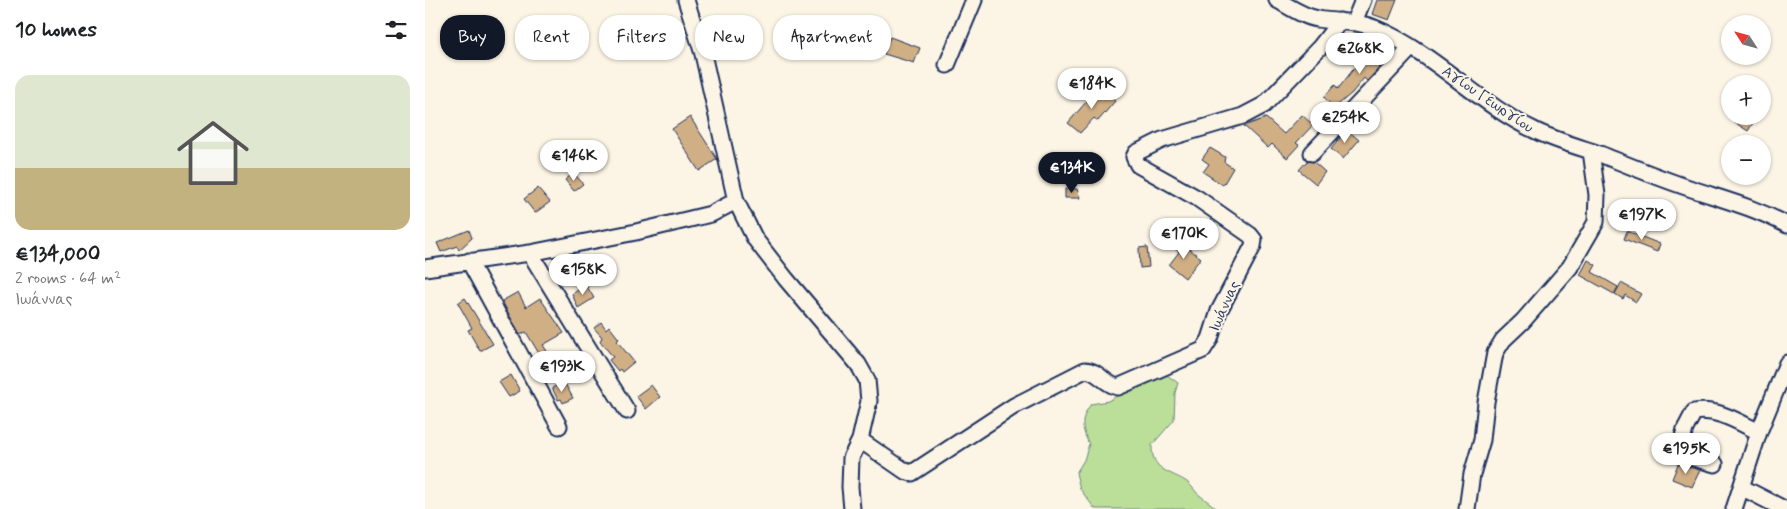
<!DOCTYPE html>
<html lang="en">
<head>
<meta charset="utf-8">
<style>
	body { margin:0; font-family:Mynerve,sans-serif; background:#f2f2f2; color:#202124; height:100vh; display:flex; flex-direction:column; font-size:19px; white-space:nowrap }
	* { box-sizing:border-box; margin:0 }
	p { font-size:16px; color:#757577 }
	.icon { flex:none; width:28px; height:28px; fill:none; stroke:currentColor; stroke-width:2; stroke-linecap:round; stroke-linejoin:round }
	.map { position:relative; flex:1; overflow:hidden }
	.sheet { display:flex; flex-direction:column; background:#fff; width:425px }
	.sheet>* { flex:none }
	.banner { position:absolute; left:15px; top:15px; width:475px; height:45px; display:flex; gap:10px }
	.needle { width:32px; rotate:306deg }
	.tools { position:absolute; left:1296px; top:15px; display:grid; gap:10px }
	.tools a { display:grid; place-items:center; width:50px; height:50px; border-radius:50%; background:#fff; box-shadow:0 1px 4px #0004; font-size:25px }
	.price { position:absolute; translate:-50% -42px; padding:0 11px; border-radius:18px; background:#fff; color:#222; font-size:16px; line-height:32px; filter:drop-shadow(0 1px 2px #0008) }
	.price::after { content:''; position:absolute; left:50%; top:30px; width:15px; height:11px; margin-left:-8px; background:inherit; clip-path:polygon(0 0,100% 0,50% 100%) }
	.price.selected { background:#111827; color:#fff }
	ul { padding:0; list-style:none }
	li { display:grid; align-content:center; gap:10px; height:265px; padding:0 15px }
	li span { display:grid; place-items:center; height:155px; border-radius:15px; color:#555 }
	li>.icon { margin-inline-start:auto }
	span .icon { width:90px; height:90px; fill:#fffc; stroke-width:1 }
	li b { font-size:21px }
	h2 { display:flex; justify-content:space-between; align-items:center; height:60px; padding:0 15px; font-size:21px }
	.pill { padding:0 18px; border-radius:20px; background:#fff; box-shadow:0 1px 4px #0004; font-size:18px; line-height:45px }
	.pill.selected { background:#111827; color:#fff }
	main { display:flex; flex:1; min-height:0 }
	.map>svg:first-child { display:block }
	.green { fill:#bbde98; stroke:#6b867b }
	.building { fill:#d1af84; stroke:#1b2f5e }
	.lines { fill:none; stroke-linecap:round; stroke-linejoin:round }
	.minor-casing { stroke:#1b2f5e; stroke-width:19 }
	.minor { stroke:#fcf5e5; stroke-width:15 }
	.labels { text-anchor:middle; stroke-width:4; stroke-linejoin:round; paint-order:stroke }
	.street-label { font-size:15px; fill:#1b2f5e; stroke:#fcf5e5 }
</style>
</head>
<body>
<main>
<section class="sheet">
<h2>10 homes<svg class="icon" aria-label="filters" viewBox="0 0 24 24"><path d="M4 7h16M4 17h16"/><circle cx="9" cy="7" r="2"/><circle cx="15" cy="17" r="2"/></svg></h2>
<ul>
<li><span style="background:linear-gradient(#dfe7d0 60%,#c2b280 0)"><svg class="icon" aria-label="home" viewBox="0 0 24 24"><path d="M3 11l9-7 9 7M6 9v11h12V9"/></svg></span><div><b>€134,000</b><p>2 rooms · 64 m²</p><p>Ιωάννας</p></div></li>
</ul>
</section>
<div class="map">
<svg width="1362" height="509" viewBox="0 0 1362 509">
	<rect width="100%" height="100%" fill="#fcf5e5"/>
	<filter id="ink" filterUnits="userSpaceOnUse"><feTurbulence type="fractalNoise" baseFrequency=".02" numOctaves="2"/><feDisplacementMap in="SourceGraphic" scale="10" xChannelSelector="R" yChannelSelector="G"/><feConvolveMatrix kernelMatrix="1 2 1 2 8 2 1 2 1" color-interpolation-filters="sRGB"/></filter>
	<g filter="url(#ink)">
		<!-- green -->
		<path class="green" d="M742,375L753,383L750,393L749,420L727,445C726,471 745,471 762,482C766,485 769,490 773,494C779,499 786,503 792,509H670L655,489L651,473L659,460L664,444C656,428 655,419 666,404L683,401L723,378Z"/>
		<!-- building -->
		<path class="building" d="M952,0H972L964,20L947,14Z
			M465,37L495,48L489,63L459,54Z
			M958,42L969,52L942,81L939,78L927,93L909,108L899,97L910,85L913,89L941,53L945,56Z
			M674,87L690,101L673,121L669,118L655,133L643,123Z
			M877,115L888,125L871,143L874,145L862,158L847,144L843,148L819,126L841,118L859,134Z
			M1313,116H1321L1329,121L1323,131L1309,122Z
			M265,117L292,159L274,171L247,129Z
			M922,130L934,140L918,159L906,149Z
			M785,148L800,157L799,162L808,168L798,185L778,172L784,164L777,159Z
			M882,161L889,162L900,172L891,184L874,170Z
			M149,173L158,184L149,191L140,180Z
			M113,188L125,202L110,213L99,199Z
			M640,189H652L655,198H640Z
			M44,230L47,238L34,250L32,246L16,252L12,243Z
			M1202,231L1235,244L1232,252L1199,239Z
			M752,240L776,258L760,278L744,265L754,252L747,246Z
			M722,247L724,267L715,268L714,248Z
			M1163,260L1171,265L1167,272L1193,287L1189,294L1155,275Z
			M1196,283L1216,294L1211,302L1200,295L1198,299L1190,294Z
			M161,285L169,298L153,308L147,294Z
			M93,292L101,307L115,298L139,333L118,345L132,367L121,374L114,363L118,360L101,332L95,335L77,301Z
			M40,298L68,344L55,351L43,330L47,328L33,303Z
			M176,322L181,329L184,326L194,339L192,341L209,362L197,372L195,369L193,371L184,360L188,357L175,341L177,337L169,328Z
			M86,375L95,391L84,397L74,382Z
			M139,382L148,398L138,403L136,399L133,400L127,388Z
			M226,385L235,397L221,409L211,396Z
			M1253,464L1275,470L1267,487L1247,479Z"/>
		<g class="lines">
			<!-- minor casing -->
			<g class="minor-casing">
				<path id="minor" d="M261,0L278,54L311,201L330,239L361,279L433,364L442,380L444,401L435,440L426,458L425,487L427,509
					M852,0C865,7 879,17 893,19C915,23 931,20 952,29C1011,54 1054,105 1111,131C1132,141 1154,147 1175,154C1205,166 1236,179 1267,189C1300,200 1331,208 1362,225
					M929,22L938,0
					M522,65L549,0
					M887,153L986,48
					M105,253L202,411
					M44,261L134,426
					M0,268L105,253L211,232L286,214L311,201
					M435,440L480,471L487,473L589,406L660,370C673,370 680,385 693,387L778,350L785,339L794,311L828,246L829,240L825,235L772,198L713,165L709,157L711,153L737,140L818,116L839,105L895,47L915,21
					M1290,464L1254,454L1260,429L1269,412C1293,408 1313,422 1334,432
					M1316,487L1359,509
					M1042,509L1047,474L1057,440L1061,402L1070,353L1078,340L1098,321L1145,267L1171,222L1172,195L1166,151
					M1309,509L1334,432L1362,363"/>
			</g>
			<!-- minor -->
			<use href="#minor" class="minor"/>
		</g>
	</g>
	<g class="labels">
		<!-- street labels -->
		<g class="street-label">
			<text transform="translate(1063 99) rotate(34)" y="5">Αγίου Γεωργίου</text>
			<text transform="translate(799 306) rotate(-66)" y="5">Ιωάννας</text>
		</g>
	</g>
</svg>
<div class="tools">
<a><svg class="needle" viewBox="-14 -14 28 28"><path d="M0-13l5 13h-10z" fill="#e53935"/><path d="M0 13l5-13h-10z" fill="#757577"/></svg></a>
<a>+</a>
<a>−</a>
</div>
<b class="price" style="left:935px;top:75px">€268K</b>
<b class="price" style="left:667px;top:110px">€184K</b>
<b class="price" style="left:920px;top:144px">€254K</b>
<b class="price" style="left:149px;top:182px">€146K</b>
<b class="price selected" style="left:647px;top:194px">€134K</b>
<b class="price" style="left:1217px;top:241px">€197K</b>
<b class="price" style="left:759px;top:260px">€170K</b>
<b class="price" style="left:158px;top:296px">€158K</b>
<b class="price" style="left:137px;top:393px">€193K</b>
<b class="price" style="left:1261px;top:475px">€195K</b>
<div class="banner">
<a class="pill selected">Buy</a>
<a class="pill">Rent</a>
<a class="pill">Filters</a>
<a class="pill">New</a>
<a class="pill">Apartment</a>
</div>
</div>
</main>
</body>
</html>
